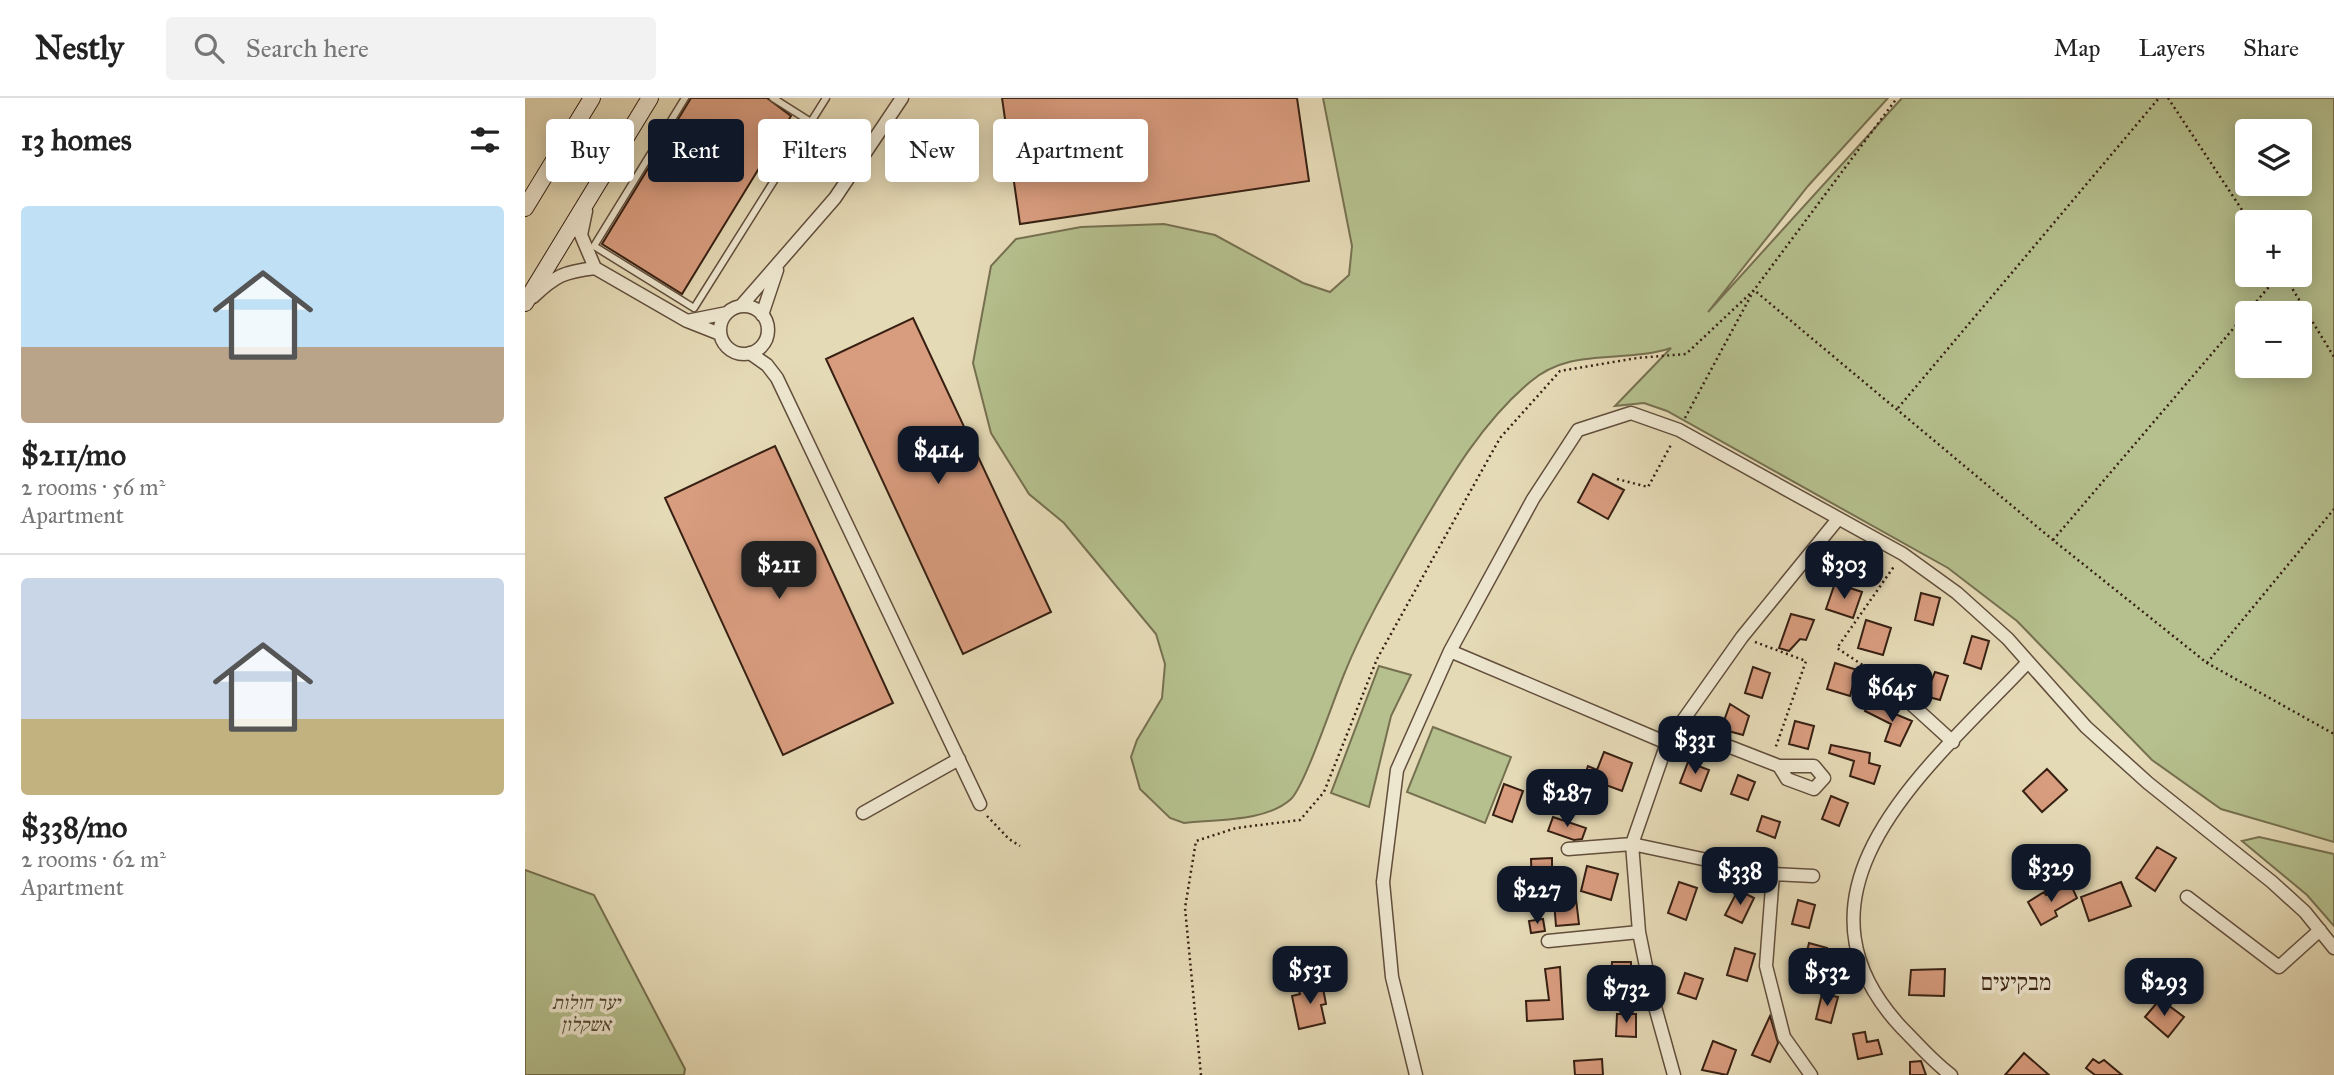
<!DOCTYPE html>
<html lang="en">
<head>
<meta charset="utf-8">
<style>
	body { margin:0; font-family:"IM FELL Great Primer","Frank Ruhl Libre",serif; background:#f2f2f2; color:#222; height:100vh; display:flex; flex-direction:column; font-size:26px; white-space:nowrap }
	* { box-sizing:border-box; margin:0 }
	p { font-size:23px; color:#767676 }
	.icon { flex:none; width:38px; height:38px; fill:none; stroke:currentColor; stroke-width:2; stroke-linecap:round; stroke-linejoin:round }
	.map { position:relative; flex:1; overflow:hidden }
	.side { display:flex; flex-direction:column; background:#fff; width:525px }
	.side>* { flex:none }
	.hud { position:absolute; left:21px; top:21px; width:665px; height:63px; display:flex; gap:14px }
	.fabs { position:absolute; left:1710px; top:21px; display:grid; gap:14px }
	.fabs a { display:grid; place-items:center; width:77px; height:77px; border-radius:7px; background:#fff; box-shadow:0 4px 18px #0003; font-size:35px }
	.price { position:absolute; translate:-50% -60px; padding:0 16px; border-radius:14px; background:#111827; color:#fff; font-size:23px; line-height:46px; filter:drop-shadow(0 2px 4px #0008) }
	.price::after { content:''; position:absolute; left:50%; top:42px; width:21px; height:16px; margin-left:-10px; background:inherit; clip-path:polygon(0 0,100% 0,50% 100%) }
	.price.on { background:#222; color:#fff }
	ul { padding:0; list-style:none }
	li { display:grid; align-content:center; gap:14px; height:371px; padding:0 21px }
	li+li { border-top:2px solid #e0e0e0 }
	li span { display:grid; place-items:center; height:217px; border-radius:7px; color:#555 }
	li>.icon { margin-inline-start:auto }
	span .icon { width:126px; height:126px; fill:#fffc; stroke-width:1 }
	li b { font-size:30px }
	h2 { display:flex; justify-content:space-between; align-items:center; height:84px; padding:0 21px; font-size:30px }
	.pill { padding:0 24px; border-radius:7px; background:#fff; box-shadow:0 4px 18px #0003; font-size:24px; line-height:63px }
	.pill.on { background:#111827; color:#fff }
	header { display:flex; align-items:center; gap:42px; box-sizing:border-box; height:98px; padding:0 35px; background:#fff; border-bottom:2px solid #e0e0e0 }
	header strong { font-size:33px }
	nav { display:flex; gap:38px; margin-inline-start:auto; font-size:24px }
	.search { width:490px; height:63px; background:#f2f2f2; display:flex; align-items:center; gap:18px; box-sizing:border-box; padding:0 24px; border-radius:7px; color:#767676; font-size:26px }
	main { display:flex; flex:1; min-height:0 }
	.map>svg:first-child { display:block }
	.green { fill:#b5c08e; stroke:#767050; stroke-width:2; fill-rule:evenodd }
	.building { fill:#d89c7e; stroke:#372013; stroke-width:2 }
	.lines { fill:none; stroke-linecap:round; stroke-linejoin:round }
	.lane-casing { stroke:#624e3c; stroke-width:9 }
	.street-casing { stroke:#624e3c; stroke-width:15 }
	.secondary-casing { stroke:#372013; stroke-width:18 }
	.path { stroke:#372013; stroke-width:2.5; stroke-dasharray:2 3.5; stroke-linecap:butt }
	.lane { stroke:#eee7d0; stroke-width:6 }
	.street { stroke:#eee7d0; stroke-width:12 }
	.secondary { stroke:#eee7d0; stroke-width:16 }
	.labels { text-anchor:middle; stroke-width:7; stroke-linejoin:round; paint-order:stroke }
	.park-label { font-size:19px; font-style:italic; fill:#564832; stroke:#eee7d0 }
	.quarter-label { font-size:23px; fill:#372013; stroke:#eee7d0 }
</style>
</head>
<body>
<header>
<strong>Nestly</strong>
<div class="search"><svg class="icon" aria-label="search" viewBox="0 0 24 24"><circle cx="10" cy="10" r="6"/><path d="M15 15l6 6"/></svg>Search here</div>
<nav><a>Map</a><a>Layers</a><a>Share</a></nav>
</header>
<main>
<section class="side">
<h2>13 homes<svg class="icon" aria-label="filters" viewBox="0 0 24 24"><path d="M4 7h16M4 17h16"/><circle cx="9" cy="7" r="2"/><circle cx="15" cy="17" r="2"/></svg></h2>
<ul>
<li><span style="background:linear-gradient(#bfe0f5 65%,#b9a48a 0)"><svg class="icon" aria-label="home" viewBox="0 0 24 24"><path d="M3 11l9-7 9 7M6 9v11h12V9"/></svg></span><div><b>$211/mo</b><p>2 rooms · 56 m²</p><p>Apartment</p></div></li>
<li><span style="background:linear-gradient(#c9d6e8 65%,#c2b280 0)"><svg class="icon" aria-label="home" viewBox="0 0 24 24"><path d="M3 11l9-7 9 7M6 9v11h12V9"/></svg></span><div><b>$338/mo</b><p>2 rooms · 62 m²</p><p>Apartment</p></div></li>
</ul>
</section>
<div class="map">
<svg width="1809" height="977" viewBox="0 0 1809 977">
	<rect width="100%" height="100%" fill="#e5dab6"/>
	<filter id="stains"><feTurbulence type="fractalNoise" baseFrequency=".00286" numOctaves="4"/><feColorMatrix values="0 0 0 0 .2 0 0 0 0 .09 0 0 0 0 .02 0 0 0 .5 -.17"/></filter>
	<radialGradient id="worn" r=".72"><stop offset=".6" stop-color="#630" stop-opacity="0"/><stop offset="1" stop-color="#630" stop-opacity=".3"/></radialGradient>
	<!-- green -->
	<path class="green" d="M798,0H1363L1283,88L1183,214L1377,0H1809V744L1696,711L1627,662L1492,523L1423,470L1142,313L1119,305L1090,308L1146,250C1098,266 1047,248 1005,284C956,325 923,383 891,437C866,481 839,527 820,574C810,597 780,688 766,701C741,724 691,721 659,725L645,720L615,691L606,659L612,642L637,600L640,566L631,536L539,425L504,396L466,335L448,265L466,168L491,141L556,129L639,126L690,137L778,185L805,194L824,177L827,148ZM1722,33H1774V86H1722ZM1722,124H1774V177H1722ZM1722,215H1774V268H1722Z
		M854,568L886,577L866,618L844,709L806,695Z
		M908,629L986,659L960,725L882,694Z
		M1734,739L1809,756V828L1782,797L1717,743Z
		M0,772L69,797L160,971L159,977H0Z"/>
	<!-- building -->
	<path class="building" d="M166,0H242L266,18L157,196L77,146Z
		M477,0H772L784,83L495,126Z
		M388,220L526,514L438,556L301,261Z
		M250,348L368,605L258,657L140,400Z
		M1068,376L1099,392L1083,421L1053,404Z
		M1310,485L1337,494L1328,520L1301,511Z
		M1396,495L1415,500L1408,527L1390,522Z
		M1266,516L1289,522L1281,542L1275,541L1264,553L1254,550Z
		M1341,522L1366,530L1358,557L1333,550Z
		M1447,538L1464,543L1456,571L1439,565Z
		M1310,565L1332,572L1325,598L1302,591Z
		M1228,569L1245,575L1237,600L1220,595Z
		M1410,574L1423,578L1415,602L1400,598Z
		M1344,605L1387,623L1375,648L1360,643L1366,626L1340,613Z
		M1205,606L1224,618L1218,637L1196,631Z
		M1270,623L1289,628L1283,651L1264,646Z
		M1306,647L1345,655L1344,665L1355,668L1349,686L1325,678L1329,663L1304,655Z
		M1079,654L1107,665L1097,693L1059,679L1063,668L1072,672Z
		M1163,664L1184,672L1176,693L1155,685Z
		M1522,671L1542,692L1517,714L1498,693Z
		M1213,677L1230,684L1223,702L1206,696Z
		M979,686L998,693L987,724L968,717Z
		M1306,698L1323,705L1314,728L1297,721Z
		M1237,718L1255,724L1250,740L1232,733Z
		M1028,719L1061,730L1057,741L1049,742L1023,733Z
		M1632,749L1651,760L1630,793L1611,780Z
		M1027,760V788L1007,789L1006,761Z
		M1062,768L1093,776L1086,802L1056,793Z
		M1154,784L1172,790L1161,822L1143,815Z
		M1596,784L1606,808L1564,823L1556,799Z
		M1546,787L1552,800L1530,813L1532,818L1516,827L1503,804L1519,794L1521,797Z
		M1213,792L1229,800L1217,825L1200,817Z
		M1051,801L1054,826L1031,828L1029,803Z
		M1273,802L1290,807L1284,830L1267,826Z
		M1018,821L1020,833L1006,835L1004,823Z
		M1284,845L1302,850L1294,881L1276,877Z
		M1210,850L1230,856L1222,883L1202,877Z
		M1087,864H1106V886H1086Z
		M1035,869L1038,921L1002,923L1001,903L1024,902L1020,871Z
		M1420,871L1419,898L1384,897L1386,872Z
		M1160,875L1178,881L1171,901L1153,895Z
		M797,885L801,906L796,907L800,925L774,931L767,898L775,896L773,890Z
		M1297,896L1313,899L1306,925L1291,921Z
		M1635,901L1659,919L1643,939L1620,919Z
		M1092,916H1111V939L1091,938Z
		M1245,918L1253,945L1245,964L1227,957Z
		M1340,934L1342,944L1353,942L1357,956L1333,961L1328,936Z
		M1188,943L1211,952L1202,977L1177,972Z
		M1499,955L1524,977H1480Z
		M1077,961L1078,977H1050L1049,963Z
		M1568,961L1574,965L1579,962L1597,977H1570L1561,970Z
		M1396,963L1401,977H1385V964Z"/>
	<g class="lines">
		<!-- lane casing -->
		<g class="lane-casing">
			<path id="lane" d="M160,0L69,148L169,210L301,0
				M248,0L338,57"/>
		</g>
		<!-- street casing -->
		<g class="street-casing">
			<path id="street" d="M70,170L162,223L195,236
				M8,199C31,177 39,174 70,170L56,137L61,113
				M216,208L310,100L377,0
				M195 232a24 24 0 1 1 48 0a24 24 0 1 1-48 0Z
				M237,217L252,172
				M162,223L202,215
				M225,255L242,267L252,280L455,706
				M925,553L1142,645
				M1362,584L1428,644
				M1154,629L1254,668L1262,681L1289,691L1299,680L1289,668H1254
				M338,715L434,661
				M1043,751L1107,746L1248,776L1241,868L1259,939L1286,977
				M1248,776L1288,778
				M1662,799L1754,869L1795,832
				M1023,843L1114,834
				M891,977L867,879L858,784L872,672L925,553L1008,401L1053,332L1106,315L1154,332L1378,456L1432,495L1483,541L1561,629L1623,685L1747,784L1780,814L1809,850
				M1149,977L1127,898L1114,834L1107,746L1142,645L1217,539L1313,421
				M1426,977C1408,964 1392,945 1376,929C1247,790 1411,663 1503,564"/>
		</g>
		<!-- secondary casing -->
		<g class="secondary-casing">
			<path id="secondary" d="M0,110L67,0
				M0,205L125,0"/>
		</g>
		<!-- path -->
		<path class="path" d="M1643,0L1725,124
			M1759,177L1809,259
			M1373,310L1634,0
			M1160,320L1229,192L1372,0
			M1092,381L1123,389L1147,345
			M1528,442L1754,177
			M1230,544L1281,563L1250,651
			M1682,565L1809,411
			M1351,576L1312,550L1370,467
			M462,718L484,741L495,748
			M676,977L660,810L671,743L711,730L775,722L799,694L852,561L975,340L1035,273L1112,260L1161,256L1229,192L1528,442L1682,565L1809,636"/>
		<!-- lane -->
		<use href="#lane" class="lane"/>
		<!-- street -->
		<use href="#street" class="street"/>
		<!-- secondary -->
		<use href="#secondary" class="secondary"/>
	</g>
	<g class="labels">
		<!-- park labels -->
		<g class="park-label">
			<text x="61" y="911">יער חולות<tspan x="61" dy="22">אשקלון</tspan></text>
		</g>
		<!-- quarter labels -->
		<g class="quarter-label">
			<text x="1491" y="892">מבקיעים</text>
		</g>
	</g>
	<rect width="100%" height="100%" filter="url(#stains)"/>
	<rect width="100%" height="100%" fill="url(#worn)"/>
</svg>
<div class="fabs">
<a><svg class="icon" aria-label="layers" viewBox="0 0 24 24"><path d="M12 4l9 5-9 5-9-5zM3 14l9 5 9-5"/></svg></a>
<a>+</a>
<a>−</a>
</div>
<b class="price" style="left:413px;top:388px">$414</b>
<b class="price on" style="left:254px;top:503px">$211</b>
<b class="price" style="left:1319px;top:503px">$303</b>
<b class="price" style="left:1367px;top:626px">$645</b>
<b class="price" style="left:1170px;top:678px">$331</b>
<b class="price" style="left:1042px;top:731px">$287</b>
<b class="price" style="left:1526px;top:806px">$329</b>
<b class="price" style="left:1215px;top:809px">$338</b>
<b class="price" style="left:1012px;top:828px">$227</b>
<b class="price" style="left:785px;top:908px">$531</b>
<b class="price" style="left:1302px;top:910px">$532</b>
<b class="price" style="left:1639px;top:920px">$293</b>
<b class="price" style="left:1101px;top:927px">$732</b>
<div class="hud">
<a class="pill">Buy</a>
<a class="pill on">Rent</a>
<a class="pill">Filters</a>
<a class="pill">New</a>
<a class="pill">Apartment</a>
</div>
</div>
</main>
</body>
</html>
